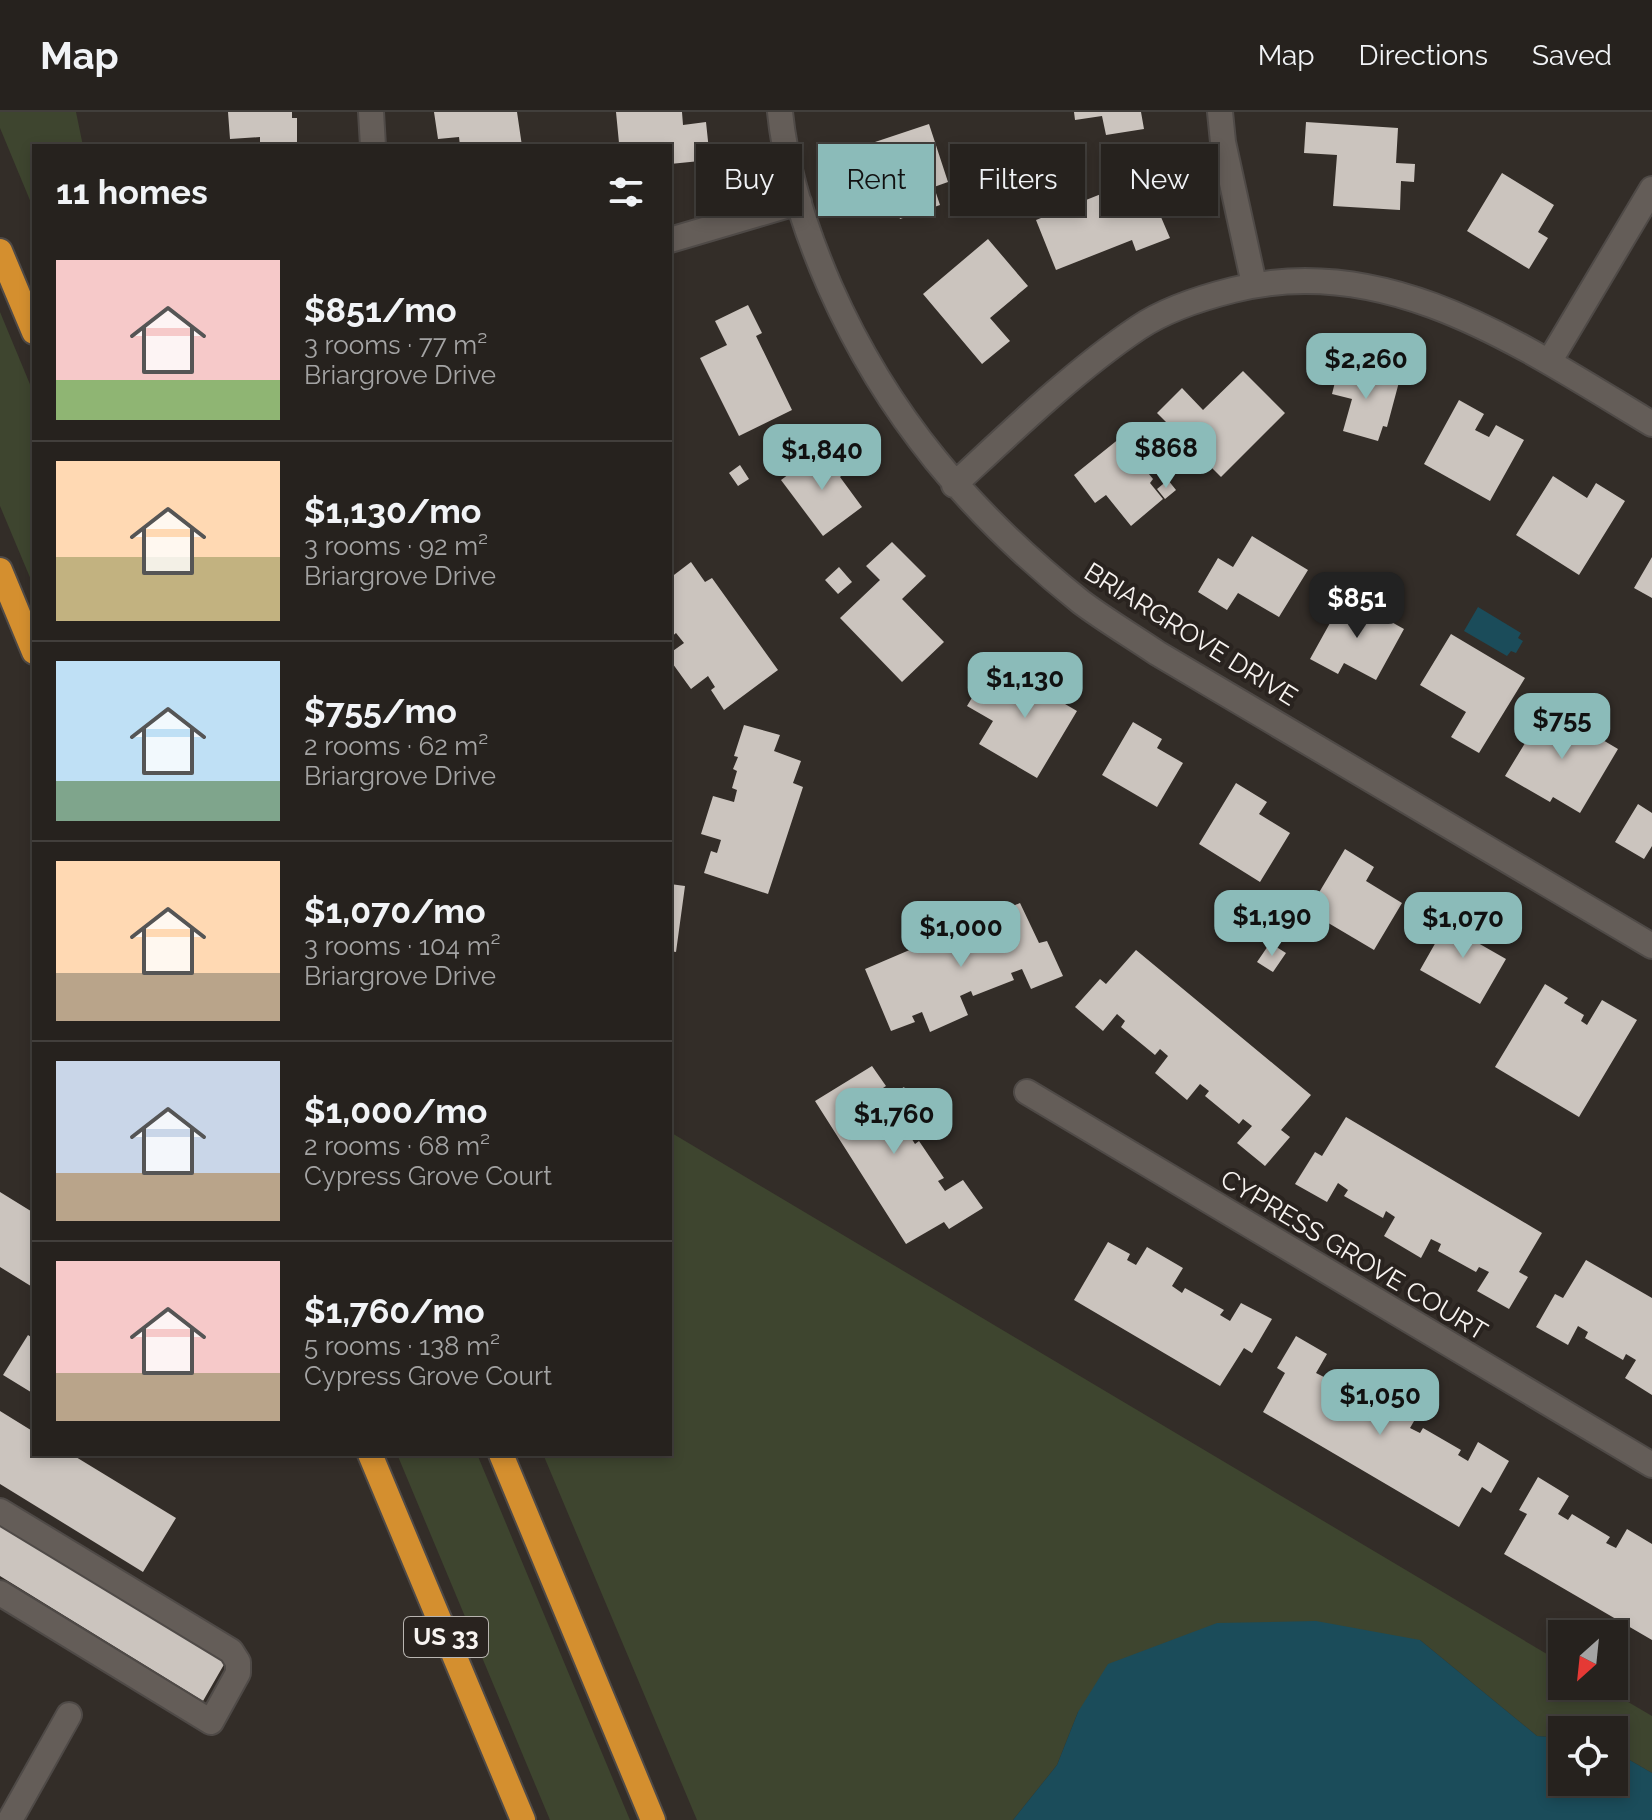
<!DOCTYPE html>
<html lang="en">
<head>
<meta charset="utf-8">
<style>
	body { margin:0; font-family:Raleway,sans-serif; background:#2e2a27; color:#f1f3f6; height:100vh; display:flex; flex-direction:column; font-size:30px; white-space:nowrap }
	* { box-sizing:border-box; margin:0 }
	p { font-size:26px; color:#a4a4a4 }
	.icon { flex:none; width:44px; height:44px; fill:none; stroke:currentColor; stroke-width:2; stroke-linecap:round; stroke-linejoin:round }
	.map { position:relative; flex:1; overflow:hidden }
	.sheet { position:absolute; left:32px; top:32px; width:640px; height:1312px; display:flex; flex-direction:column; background:#26221e; border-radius:0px; box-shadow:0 4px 12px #0003,0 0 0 2px #423f3c }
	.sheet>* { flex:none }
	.guide { position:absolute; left:696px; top:32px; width:760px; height:72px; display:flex; gap:16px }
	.needle { width:52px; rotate:207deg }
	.buttons { position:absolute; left:1548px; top:1508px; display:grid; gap:16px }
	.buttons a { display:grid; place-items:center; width:80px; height:80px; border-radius:0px; background:#26221e; box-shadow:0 4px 12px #0003,0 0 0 2px #423f3c; font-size:40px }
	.price { position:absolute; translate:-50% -68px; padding:0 18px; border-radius:16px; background:#8bbbb9; color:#111; font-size:26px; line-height:52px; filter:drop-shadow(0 2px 4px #0008) }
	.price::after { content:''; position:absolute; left:50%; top:48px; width:24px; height:18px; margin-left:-12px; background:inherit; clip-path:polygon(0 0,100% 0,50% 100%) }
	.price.on { background:#222; color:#fff }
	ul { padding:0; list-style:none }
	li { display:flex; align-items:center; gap:24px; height:200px; padding:0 24px }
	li+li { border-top:2px solid #423f3c }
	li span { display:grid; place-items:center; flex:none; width:224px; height:160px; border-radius:0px; color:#555 }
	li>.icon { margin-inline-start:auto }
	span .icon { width:96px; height:96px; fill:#fffc; stroke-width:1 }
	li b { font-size:34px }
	h2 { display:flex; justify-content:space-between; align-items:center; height:96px; padding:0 24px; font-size:34px }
	.pill { padding:0 28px; border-radius:0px; background:#26221e; box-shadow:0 4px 12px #0003,0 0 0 2px #423f3c; font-size:28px; line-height:72px }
	.pill.on { background:#8bbbb9; color:#111 }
	header { display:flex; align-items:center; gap:48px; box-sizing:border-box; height:112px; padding:0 40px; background:#26221e; border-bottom:2px solid #423f3c }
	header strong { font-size:38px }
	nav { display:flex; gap:44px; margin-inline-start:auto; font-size:28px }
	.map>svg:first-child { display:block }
	.green { fill:#3e452f }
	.water { fill:#1b4c5a }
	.building { fill:#cbc4be }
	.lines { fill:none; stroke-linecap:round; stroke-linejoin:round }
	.minor-casing { stroke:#4f4a47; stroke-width:28 }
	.highway-casing { stroke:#4f4a47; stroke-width:28 }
	.minor { stroke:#645d58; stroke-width:24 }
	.highway { stroke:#d48f2f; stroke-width:24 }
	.labels { text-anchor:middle; stroke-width:8; stroke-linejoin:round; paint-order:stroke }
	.shield { fill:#29231f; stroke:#b9b5b1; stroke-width:2 }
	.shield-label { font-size:24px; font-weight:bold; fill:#f7f3f0 }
	.street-label { font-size:26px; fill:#f7f3f0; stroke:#29231f }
</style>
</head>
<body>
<header>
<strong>Map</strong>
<nav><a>Map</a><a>Directions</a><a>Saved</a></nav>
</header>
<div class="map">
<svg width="1652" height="1708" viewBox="0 0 1652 1708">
	<rect width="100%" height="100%" fill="#332d28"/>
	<!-- green -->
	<path class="green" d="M0,0H76L83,34H34V98L0,16Z
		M0,200L34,282V475L0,394Z
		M670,1020L1562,1551V1574H1601L1652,1604V1661L1614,1639V1618H1562V1626L1537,1624L1420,1528L1078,1600L1057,1653L1013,1708H697L543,1342H670Z
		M397,1342H477L630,1708H550Z"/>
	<!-- water -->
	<path class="water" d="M1478,495L1521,521L1518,526L1523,529L1516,541L1511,539L1507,544L1464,519Z
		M1316,1509L1420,1528L1537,1624L1562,1626V1670H1614V1639L1652,1661V1708H1013L1057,1653L1078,1600L1108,1552L1217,1511Z"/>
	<!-- building -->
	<path class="building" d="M228,0H292V6H297V34H260V25L230,27Z
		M434,0H517L522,34H460L459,25L438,27Z
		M616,0H682L683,13L706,10L710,48L670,52V34L619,31Z
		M1074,0H1141L1144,17L1106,23L1102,4L1075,8Z
		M1306,10L1398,16L1396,51L1415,52L1414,70L1401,69L1400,98L1333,94L1337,43L1304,41Z
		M929,12L948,70L934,75L940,93L900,107L890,79L900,76L893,52L880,56L872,31Z
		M1502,61L1554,93L1538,120L1548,126L1529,157L1467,119Z
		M1111,78L1122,104L1155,91L1170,126L1136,139L1132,128L1056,158L1036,108Z
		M988,127L1028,174L990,206L1010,229L982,252L923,182Z
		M748,193L762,221L756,224L792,298L739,324L700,246L727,233L715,209Z
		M1339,254L1399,270L1387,315L1383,314L1378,329L1343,319L1352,287L1332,282Z
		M1243,259L1285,301L1221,365L1157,301L1182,276L1203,298Z
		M1459,288L1484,302L1475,318L1489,325L1496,313L1524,328L1490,389L1424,352Z
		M1120,326L1153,367L1150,371L1163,387L1131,414L1106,383L1095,391L1074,363Z
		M824,336L843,362L840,365L862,395L823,424L781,368Z
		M740,353L749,367L738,374L729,361Z
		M1553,364L1587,386L1596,371L1625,389L1579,463L1516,423Z
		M1168,368L1176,378L1165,387L1157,377Z
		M1252,424L1308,458L1279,505L1238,481L1227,498L1198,480L1218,446L1233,455Z
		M892,430L926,464L902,487L944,530L902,570L840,506L880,468L866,454Z
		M1652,445V486L1634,476Z
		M691,450L705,470L712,466L778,558L724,598L711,578L715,575L708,564L691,577L670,548V541L684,531L676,521L670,526V466Z
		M839,455L852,470L838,482L825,468Z
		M1345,484L1404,517L1376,568L1344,551L1338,562L1310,547Z
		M1451,522L1525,566L1479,641L1451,625L1466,600L1420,573Z
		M1028,548L1058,565L1048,582L1077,599L1037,666L979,632L993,609L967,594L979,574L1004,589Z
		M1547,595L1618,637L1580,701L1553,685L1550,690L1505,664Z
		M1133,610L1162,627L1157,636L1183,651L1157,695L1102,663Z
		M744,613L780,623L774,639L801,649L793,671L803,675L768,782L704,761L711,739L717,741L721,728L701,722L713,684L734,690L737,678L732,676L737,659L733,657L738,645L734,644Z
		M1236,671L1267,690L1259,702L1290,721L1260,770L1199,732Z
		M1638,692L1652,701V734L1644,747L1615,730Z
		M1345,737L1374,755L1366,769L1402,791L1374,838L1308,799Z
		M670,772L685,774L676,840L670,839Z
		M1020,791L1039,831L1047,829L1063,864L1031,877L1022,857L1011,861L1014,868L973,884L971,879L960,884L968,903L930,920L922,900L912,904L915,910L891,919L865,857Z
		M1453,800L1485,818L1478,831L1506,847L1480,892L1420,858Z
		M1270,831L1286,841L1273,860L1257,850Z
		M1136,838L1311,983L1281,1018L1290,1025L1265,1054L1237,1031L1252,1014L1243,1007L1239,1012L1205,984L1209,979L1200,972L1187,988L1155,961L1168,944L1160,937L1155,943L1121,915L1125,909L1117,902L1103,919L1075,895L1100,867L1106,872Z
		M1545,872L1568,886L1564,891L1584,903L1581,909L1587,913L1602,888L1637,908L1579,1005L1495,955Z
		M872,954L886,974L880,978L886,986L904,975L926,1010L908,1021L915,1032L919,1029L944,1066L938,1069L945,1079L963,1068L983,1096L949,1117L944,1110L906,1132L815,989Z
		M1346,1005L1542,1121L1519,1160L1528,1165L1509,1197L1477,1179L1489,1160L1479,1155L1476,1160L1438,1139L1441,1132L1431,1127L1421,1146L1384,1124L1395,1105L1386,1099L1383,1106L1344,1084L1348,1078L1338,1071L1327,1090L1295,1072L1315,1040L1322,1044Z
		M0,1080L34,1101V1176L0,1155Z
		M1108,1130L1130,1142L1127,1148L1136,1153L1147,1135L1183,1156L1172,1174L1182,1181L1185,1176L1224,1198L1220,1203L1230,1209L1241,1191L1272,1207L1252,1241L1244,1236L1220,1274L1074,1188Z
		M1586,1148L1652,1186V1283L1625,1266L1636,1248L1626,1242L1623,1248L1585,1226L1588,1220L1578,1214L1568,1233L1536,1215L1555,1182L1563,1186Z
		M28,1223L34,1227V1282L3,1263Z
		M1296,1224L1327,1242L1316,1261L1326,1266L1330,1261L1368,1283L1364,1289L1374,1294L1385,1276L1421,1297L1410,1316L1420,1321L1423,1316L1461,1338L1458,1343L1468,1349L1478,1330L1509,1349L1491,1381L1482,1375L1459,1415L1263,1300L1285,1261L1277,1256Z
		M0,1299L34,1320V1342H71L176,1406L143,1460L0,1372Z
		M1538,1365L1569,1384L1558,1402L1568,1408L1572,1402L1610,1425L1606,1431L1616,1436L1627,1417L1652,1432V1528L1504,1442L1527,1402L1519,1398Z
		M0,1410L226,1549L203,1589L0,1464Z"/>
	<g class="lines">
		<!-- minor casing -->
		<g class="minor-casing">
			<path id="minor" d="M371,0L373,34
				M780,0C786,60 806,120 830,175C887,304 971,402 1081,490C1105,508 1132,524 1157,541L1652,834
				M1220,0L1223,30L1254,172
				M670,128L799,90
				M1549,250L1652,77
				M954,373C1011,320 1074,259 1138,216C1166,197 1201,186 1233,178C1388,138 1525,236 1652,312
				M1027,980L1652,1353
				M0,1399L231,1539L238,1550V1561L211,1610L0,1481
				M10,1708L69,1603"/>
		</g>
		<!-- highway casing -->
		<g class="highway-casing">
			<path id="highway" d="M0,139L34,220
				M0,458L34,540
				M370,1342L523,1708
				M501,1342L653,1708"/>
		</g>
		<!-- minor -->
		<use href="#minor" class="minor"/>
		<!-- highway -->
		<use href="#highway" class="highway"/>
	</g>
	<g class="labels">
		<!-- shield labels -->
		<rect class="shield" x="404" y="1505" width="84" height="40" rx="6"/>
		<g class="shield-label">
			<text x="446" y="1533">US 33</text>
		</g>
		<!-- street labels -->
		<g class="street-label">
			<text transform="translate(1191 522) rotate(32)" y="9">BRIARGROVE DRIVE</text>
			<text transform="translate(1354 1143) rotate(31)" y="9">CYPRESS GROVE COURT</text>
		</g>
	</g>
</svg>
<div class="buttons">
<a><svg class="needle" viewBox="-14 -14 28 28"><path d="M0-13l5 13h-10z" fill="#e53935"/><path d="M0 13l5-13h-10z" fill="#a4a4a4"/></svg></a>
<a><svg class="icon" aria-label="locate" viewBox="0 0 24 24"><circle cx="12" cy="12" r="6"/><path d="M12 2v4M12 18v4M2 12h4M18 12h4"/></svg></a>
</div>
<b class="price" style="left:1366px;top:289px">$2,260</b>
<b class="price" style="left:1166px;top:378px">$868</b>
<b class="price" style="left:822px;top:380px">$1,840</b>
<b class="price on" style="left:1357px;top:528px">$851</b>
<b class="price" style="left:1025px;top:608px">$1,130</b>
<b class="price" style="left:1562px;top:649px">$755</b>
<b class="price" style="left:1272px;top:846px">$1,190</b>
<b class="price" style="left:1463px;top:848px">$1,070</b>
<b class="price" style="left:961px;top:857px">$1,000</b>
<b class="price" style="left:894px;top:1044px">$1,760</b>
<b class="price" style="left:1380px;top:1325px">$1,050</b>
<div class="guide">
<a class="pill">Buy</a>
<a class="pill on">Rent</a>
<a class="pill">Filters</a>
<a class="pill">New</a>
</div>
<section class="sheet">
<h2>11 homes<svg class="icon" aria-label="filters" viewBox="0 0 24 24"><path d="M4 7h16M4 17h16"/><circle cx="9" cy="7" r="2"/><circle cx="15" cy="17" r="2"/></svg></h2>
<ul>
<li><span style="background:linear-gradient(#f6c9c9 75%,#8fb573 0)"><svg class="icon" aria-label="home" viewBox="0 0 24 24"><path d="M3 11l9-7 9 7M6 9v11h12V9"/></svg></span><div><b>$851/mo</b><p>3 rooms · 77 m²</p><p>Briargrove Drive</p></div></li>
<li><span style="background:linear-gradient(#ffd9b3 60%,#c2b280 0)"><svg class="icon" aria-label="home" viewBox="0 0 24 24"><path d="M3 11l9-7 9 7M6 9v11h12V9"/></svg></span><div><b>$1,130/mo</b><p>3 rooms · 92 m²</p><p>Briargrove Drive</p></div></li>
<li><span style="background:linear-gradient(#bfe0f5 75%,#7fa58c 0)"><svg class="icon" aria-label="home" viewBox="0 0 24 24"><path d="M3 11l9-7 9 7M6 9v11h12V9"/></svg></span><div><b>$755/mo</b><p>2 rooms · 62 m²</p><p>Briargrove Drive</p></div></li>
<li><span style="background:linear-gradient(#ffd9b3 70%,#b9a48a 0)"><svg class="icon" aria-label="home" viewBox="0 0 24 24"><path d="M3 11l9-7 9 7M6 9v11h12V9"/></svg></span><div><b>$1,070/mo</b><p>3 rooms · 104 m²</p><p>Briargrove Drive</p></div></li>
<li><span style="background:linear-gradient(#c9d6e8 70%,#b9a48a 0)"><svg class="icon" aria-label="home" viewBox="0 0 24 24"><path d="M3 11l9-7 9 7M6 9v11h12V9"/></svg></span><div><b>$1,000/mo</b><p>2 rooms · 68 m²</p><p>Cypress Grove Court</p></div></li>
<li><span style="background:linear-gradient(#f6c9c9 70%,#b9a48a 0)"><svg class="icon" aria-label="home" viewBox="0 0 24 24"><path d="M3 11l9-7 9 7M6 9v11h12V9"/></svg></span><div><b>$1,760/mo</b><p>5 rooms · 138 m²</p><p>Cypress Grove Court</p></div></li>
</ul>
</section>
</div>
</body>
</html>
